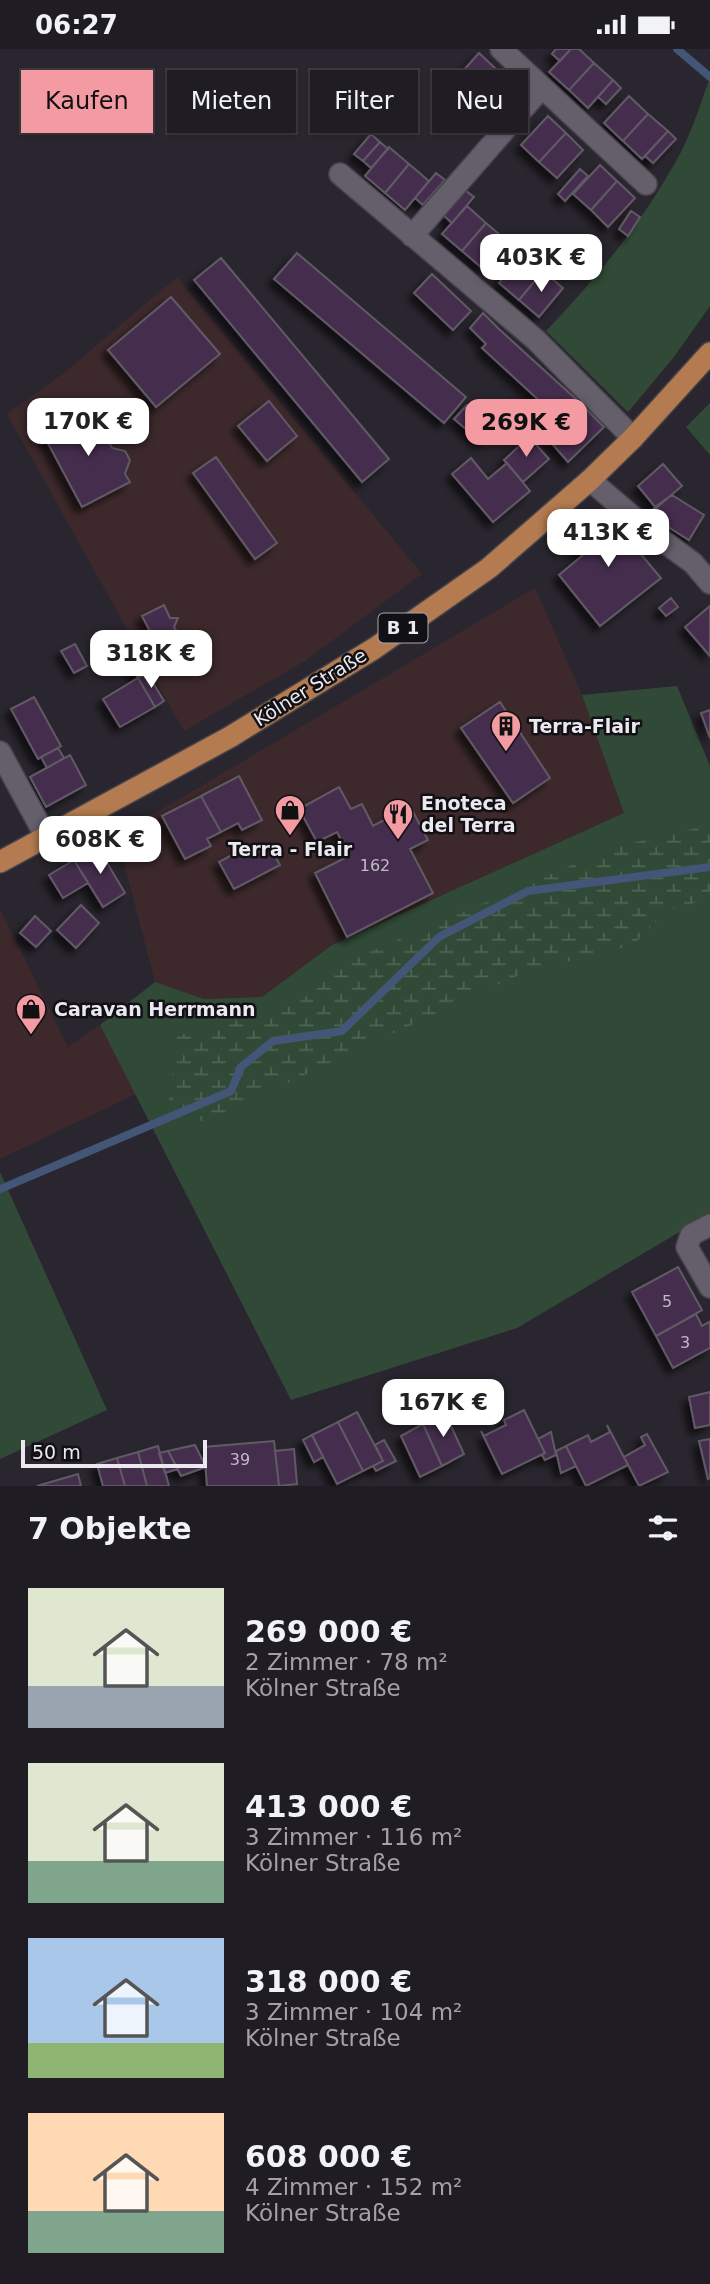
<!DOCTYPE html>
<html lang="de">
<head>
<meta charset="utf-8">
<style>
	body { margin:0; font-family:"DejaVu Sans",sans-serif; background:#2d2930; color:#f1f3f6; height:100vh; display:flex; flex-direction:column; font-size:26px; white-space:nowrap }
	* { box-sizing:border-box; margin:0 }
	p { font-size:23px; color:#a2a1a6 }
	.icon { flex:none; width:38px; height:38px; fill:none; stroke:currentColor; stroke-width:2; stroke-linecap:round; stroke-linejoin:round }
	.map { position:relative; height:1437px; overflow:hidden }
	.sheet { display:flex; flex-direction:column; background:#201c23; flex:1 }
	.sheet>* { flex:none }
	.top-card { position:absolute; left:21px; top:21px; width:668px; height:63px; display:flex; gap:14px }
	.scale { position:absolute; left:21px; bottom:18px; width:186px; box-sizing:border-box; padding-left:7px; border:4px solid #ebe8ef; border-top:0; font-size:19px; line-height:24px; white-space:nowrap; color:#ebe8ef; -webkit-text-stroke:5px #111014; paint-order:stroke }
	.price { position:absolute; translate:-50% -60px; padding:0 16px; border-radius:14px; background:#fff; color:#222; font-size:23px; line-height:46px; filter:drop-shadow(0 2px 4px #0008) }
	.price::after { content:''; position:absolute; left:50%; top:42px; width:21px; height:16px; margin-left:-10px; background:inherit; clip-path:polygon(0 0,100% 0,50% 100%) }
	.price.current { background:#f49aa3; color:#111 }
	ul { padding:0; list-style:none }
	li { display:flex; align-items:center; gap:21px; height:175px; padding:0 28px }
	li span { display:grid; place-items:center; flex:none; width:196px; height:140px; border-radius:0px; color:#555 }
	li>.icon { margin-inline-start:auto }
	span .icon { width:84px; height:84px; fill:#fffc; stroke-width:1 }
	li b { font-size:30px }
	h2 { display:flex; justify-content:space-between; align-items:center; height:84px; padding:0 28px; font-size:30px }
	.tag { padding:0 24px; border-radius:0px; background:#201c23; box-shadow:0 2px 5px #0004,0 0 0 2px #3d3a41; font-size:24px; line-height:63px }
	.tag.current { background:#f49aa3; color:#111 }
	.status { display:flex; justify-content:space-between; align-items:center; height:49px; padding:0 35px; background:#201c23; direction:ltr }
	.status svg { height:19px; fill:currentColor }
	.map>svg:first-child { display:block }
	.commercial { fill:#3d292b }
	.grass { fill:#314a37 }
	.wetland { fill:url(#wetland-marsh) }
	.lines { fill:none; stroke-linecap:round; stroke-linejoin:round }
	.stream { stroke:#445678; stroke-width:8 }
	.building { fill:#442f4e; stroke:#615a65; stroke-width:2; filter:url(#shadow) }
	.minor-casing { stroke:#46434b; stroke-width:24 }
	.major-casing { stroke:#46434b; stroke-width:24 }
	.minor { stroke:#645f6b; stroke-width:21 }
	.major { stroke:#b37b4f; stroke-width:21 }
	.labels { text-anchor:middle; stroke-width:5; stroke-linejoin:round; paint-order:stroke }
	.number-label { font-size:16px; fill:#c1bac7 }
	.shield { fill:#111014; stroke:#aaa7ad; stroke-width:2 }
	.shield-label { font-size:18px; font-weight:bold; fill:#ebe8ef }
	.street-label { font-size:19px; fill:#ebe8ef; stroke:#111014 }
	.poi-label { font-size:19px; font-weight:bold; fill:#ebe8ef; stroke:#111014; text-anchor:start }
</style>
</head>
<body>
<div class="status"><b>06:27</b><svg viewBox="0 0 49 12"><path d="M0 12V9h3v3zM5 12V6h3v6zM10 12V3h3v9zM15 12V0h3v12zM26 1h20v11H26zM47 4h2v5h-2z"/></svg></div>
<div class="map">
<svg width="710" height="1437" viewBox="0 0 710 1437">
	<defs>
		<pattern id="wetland-marsh" width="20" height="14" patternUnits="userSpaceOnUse" patternTransform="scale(1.75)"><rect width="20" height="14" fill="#314a37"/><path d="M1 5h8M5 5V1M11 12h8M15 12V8" fill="none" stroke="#4f6454"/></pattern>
		<filter id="shadow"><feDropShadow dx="-6" dy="6" stdDeviation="3.5" flood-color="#0009"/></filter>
	</defs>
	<rect width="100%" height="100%" fill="#2a262f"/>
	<!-- commercial -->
	<path class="commercial" d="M177,228L422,525L305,612L184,682L7,365L64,324Z
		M535,539L582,646L625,764L332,896L262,948L204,950L155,933L117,787Z
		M0,860L68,998L100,976L136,1045L0,1110Z"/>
	<!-- grass -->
	<path class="grass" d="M710,28V257L674,308L628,363L546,282C598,228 645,170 681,103C693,80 701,53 710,28Z
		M710,354V406L686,378Z
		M677,637L710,717V1165L517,1279L291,1351L100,976L155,933L204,950L262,948L332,896L624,764L582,646Z
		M0,1123L107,1361L0,1410Z"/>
	<!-- wetland -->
	<path class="wetland" d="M710,776V849L665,863L633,896L523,924L205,1072L167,1069L177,987L295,956L353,910L614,798Z"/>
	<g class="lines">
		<!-- stream -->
		<path class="stream" d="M677,0L710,28
			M0,1140L231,1042L241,1018L273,992L342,982L439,888L528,842L710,818"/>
	</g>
	<!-- building -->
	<path class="building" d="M556,0H571L560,12L552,5Z
		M571,0H579L594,14L569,41L549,23Z
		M479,4L497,21L471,49L453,33Z
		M594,14L613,31L588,59L569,41Z
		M497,21L515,37L488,66L471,49Z
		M613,31L621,39L606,55L598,48Z
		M629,47L648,65L623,92L604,74Z
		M648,65L668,82L642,110L623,92Z
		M548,67L566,84L539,113L521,96Z
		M668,82L676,90L653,114L645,107Z
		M566,84L583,101L557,129L539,113Z
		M371,85L380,93L363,112L354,105Z
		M380,93L388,100L371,119L363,112Z
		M389,98L409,115L385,144L365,127Z
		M409,115L429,132L405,161L385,144Z
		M600,116L617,132L591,161L573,145Z
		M580,120L588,127L565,152L558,145Z
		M436,124L445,131L423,156L415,149Z
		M617,132L635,149L608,178L591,161Z
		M465,141L474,148L452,174L444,167Z
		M467,157L486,174L462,202L442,185Z
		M631,162L640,168L628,187L619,180Z
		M486,174L506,191L482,219L462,202Z
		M515,198L523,205L509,222L500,215Z
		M297,204L466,348L444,374L274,230Z
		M523,205L543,222L519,251L499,234Z
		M221,209L389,410L362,433L194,231Z
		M543,222L563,239L539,268L519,251Z
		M432,225L471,262L453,281L414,244Z
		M171,248L220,305L156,358L108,301Z
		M483,264L500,281L577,351L557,368L482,299L486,295L470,279Z
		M577,351L604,378L568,413L541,382Z
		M269,352L297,387L267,412L238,377Z
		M467,356L494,378L481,393L454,370Z
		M91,360L112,399L125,402L130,411L125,425L130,433L82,458L43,385Z
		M529,388L549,410L523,433L504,411Z
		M216,408L277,494L255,510L193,424Z
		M471,409L488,430L507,414L530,442L493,473L452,425Z
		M663,415L682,437L656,459L638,437Z
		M672,446L704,466L689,491L649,466L655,458Z
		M609,461L632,489L629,491L661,529L600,577L559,526L583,506L571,492Z
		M671,549L678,558L666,567L659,559Z
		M164,556L170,569H178L174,578L178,585L157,596L142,567Z
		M710,557V607L685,578Z
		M75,595L87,617L74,624L61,602Z
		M136,604L147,624L138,629L127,610Z
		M147,624L164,652L155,658L138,629Z
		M138,629L155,658L120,678L103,650Z
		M34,648L61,697L38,710L11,660Z
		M500,653L550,729L513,754L461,679Z
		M710,661V689L701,664Z
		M58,699L64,709L47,719L41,708Z
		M70,706L86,736L46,758L30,728Z
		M239,727L262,771L242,781L238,774L221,783L201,747Z
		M339,738L351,760L362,755L373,777L410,757L428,791L410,800L433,844L347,888L315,824L349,807L337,783L317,793L299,760Z
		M201,747L221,783L207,790L211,797L185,810L162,767Z
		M97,797L125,844L103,858L74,811Z
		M270,798L280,816L234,840L219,813L241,801L246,809Z
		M74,811L88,834L63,849L49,826Z
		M81,856L99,874L76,899L57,881Z
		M35,867L51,882L36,898L20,884Z
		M678,1218L702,1261L656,1287L632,1243Z
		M696,1265L702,1277L709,1273L710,1276V1299L673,1319L656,1287Z
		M710,1343V1376L695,1379L689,1348Z
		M524,1361L545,1404L502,1425L481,1382L484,1387L506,1376L504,1371Z
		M357,1363L383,1412L363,1422L338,1373Z
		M445,1364L464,1405L442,1417L423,1375Z
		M338,1373L363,1422L337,1435L312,1386Z
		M423,1375L442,1417L420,1428L401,1387Z
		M607,1376L628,1416L586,1437L566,1397L588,1386L591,1393L610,1383Z
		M551,1383L556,1406L545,1411L542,1406L545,1404L538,1390Z
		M647,1385L668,1423L639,1437L624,1408L645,1396L641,1388Z
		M312,1386L323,1408L314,1413L303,1391Z
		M710,1390V1429L708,1430L699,1392Z
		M384,1391L396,1412L376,1422L373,1417L383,1412L375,1396Z
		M274,1392L279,1437H207L204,1398Z
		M195,1396L206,1418L181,1427L168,1402Z
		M158,1397L169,1437H147L138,1403Z
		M566,1397L576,1417L561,1424L556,1402Z
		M294,1400L297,1435L279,1437L275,1402Z
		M168,1402L178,1420L165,1424L159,1404Z
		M138,1403L147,1437H125L117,1409Z
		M117,1409L125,1437H103L97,1415Z
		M78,1425L81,1437H37Z"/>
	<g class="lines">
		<!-- minor casing -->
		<g class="minor-casing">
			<path id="minor" d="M501,0L646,135
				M340,125L536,291L633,389
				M412,187L542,38
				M590,431L648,481L693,514L710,534
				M0,703L46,788
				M710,1176L691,1186L687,1198L710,1238"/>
		</g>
		<!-- major casing -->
		<g class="major-casing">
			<path id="major" d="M0,813L230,688L375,599L489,519L590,431L633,389L710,304"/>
		</g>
		<!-- minor -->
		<use href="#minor" class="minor"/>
		<!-- major -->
		<use href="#major" class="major"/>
	</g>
	<!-- icons -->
	<defs>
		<g id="building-pin" transform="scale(1.575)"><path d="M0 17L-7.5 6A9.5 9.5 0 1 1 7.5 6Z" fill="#f49aa3" stroke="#111014"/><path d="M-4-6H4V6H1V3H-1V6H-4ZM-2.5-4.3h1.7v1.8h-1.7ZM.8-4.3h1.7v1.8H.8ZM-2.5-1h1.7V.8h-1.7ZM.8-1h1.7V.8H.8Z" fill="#111"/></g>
		<g id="shop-pin" transform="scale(1.575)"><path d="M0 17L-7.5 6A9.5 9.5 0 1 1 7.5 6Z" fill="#f49aa3" stroke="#111014"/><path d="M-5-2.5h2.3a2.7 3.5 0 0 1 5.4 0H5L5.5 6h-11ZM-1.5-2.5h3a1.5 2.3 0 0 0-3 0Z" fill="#111"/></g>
		<g id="restaurant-pin" transform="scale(1.575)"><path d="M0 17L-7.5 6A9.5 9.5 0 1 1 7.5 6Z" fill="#f49aa3" stroke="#111014"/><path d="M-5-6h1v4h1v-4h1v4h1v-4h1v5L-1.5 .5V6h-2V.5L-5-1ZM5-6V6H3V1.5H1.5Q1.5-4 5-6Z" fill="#111"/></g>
	</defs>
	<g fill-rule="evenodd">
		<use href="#building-pin" x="506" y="677"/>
		<use href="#shop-pin" x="290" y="761"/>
		<use href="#restaurant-pin" x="398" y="765"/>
		<use href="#shop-pin" x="31" y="960"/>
	</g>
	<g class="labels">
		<!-- number labels -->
		<g class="number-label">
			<text x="375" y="822">162</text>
			<text x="667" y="1258">5</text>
			<text x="685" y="1299">3</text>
			<text x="240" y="1416">39</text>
		</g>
		<!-- shield labels -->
		<rect class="shield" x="378.5" y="564.5" width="49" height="29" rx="5"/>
		<g class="shield-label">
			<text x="403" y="585">B 1</text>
		</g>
		<!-- street labels -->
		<g class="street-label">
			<text transform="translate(310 638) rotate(-32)" y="7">Kölner Straße</text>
		</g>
		<!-- poi labels -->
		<g class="poi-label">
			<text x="529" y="684">Terra-Flair</text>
			<text x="421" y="761">Enoteca<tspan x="421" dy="22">del Terra</tspan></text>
			<text x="290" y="807" text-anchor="middle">Terra - Flair</text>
			<text x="54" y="967">Caravan Herrmann</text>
		</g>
	</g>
</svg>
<div class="scale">50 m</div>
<b class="price" style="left:541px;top:245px">403K €</b>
<b class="price" style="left:88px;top:409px">170K €</b>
<b class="price current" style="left:526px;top:410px">269K €</b>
<b class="price" style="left:608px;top:520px">413K €</b>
<b class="price" style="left:151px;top:641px">318K €</b>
<b class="price" style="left:100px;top:827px">608K €</b>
<b class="price" style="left:443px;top:1390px">167K €</b>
<div class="top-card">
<a class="tag current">Kaufen</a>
<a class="tag">Mieten</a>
<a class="tag">Filter</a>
<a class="tag">Neu</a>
</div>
</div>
<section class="sheet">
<h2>7 Objekte<svg class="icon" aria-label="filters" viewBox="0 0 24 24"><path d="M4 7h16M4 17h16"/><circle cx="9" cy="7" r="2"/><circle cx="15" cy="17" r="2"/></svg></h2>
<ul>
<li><span style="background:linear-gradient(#dfe7d0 70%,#9aa5b1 0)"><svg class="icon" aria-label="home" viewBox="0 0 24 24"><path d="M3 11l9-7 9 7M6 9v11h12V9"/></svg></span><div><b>269 000 €</b><p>2 Zimmer · 78 m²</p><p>Kölner Straße</p></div></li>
<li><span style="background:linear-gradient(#dfe7d0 70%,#7fa58c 0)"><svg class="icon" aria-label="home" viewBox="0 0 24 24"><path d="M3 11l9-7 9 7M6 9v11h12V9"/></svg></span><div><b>413 000 €</b><p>3 Zimmer · 116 m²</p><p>Kölner Straße</p></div></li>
<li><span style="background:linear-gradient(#a9c7e8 75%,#8fb573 0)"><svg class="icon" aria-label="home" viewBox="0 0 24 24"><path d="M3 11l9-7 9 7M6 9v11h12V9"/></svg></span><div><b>318 000 €</b><p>3 Zimmer · 104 m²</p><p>Kölner Straße</p></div></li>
<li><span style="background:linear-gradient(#ffd9b3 70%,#7fa58c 0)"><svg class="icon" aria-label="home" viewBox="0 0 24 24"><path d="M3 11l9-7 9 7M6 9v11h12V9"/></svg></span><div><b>608 000 €</b><p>4 Zimmer · 152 m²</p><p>Kölner Straße</p></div></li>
</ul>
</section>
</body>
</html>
